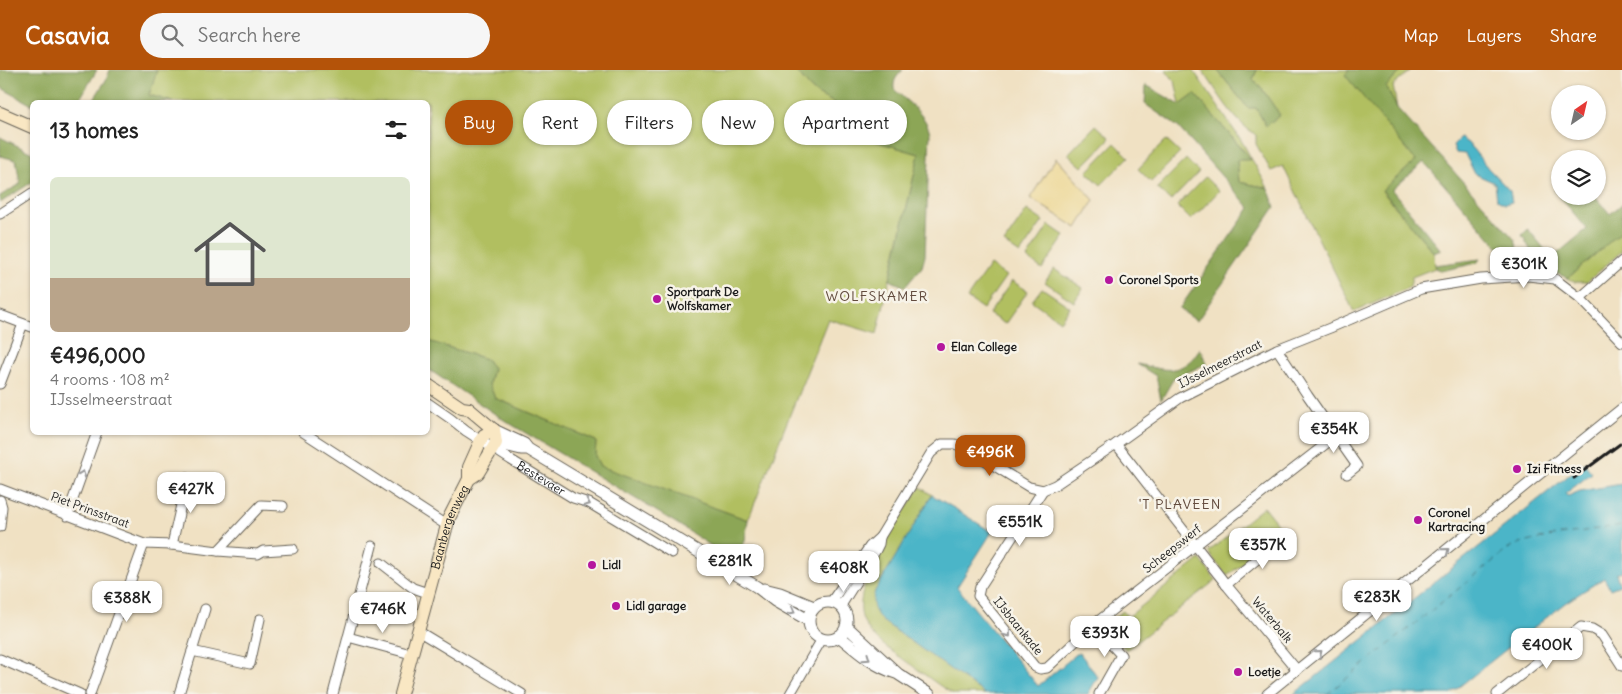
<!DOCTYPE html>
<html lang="en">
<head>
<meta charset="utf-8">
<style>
	body { margin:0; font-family:Delius,sans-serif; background:#f6f6f6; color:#222; height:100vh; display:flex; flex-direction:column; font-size:19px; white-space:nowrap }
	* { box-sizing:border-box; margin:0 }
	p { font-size:16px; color:#767676 }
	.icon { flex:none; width:28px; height:28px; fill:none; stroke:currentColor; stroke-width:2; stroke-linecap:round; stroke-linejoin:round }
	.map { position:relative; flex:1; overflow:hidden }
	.drawer { position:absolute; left:30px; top:30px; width:400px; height:335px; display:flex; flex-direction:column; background:#fff; border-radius:8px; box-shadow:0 1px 4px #0004 }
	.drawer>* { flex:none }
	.banner { position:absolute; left:445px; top:30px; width:475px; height:45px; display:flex; gap:10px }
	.needle { width:32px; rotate:34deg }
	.fabs { position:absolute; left:1551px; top:15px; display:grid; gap:10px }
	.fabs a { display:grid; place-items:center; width:55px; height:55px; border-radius:50%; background:#fff; box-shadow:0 1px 4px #0004; font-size:25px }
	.price { position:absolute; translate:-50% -42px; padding:0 11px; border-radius:10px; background:#fff; color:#222; font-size:16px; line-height:32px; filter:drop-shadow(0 1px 2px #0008) }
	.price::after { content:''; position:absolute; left:50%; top:30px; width:15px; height:11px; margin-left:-8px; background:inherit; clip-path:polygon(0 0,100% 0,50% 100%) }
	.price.on { background:#b45309; color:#fff }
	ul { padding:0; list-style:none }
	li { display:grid; align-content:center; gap:10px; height:265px; padding:0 20px }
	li+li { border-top:1px solid #e0e0e0 }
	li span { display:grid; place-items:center; height:155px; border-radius:8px; color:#555 }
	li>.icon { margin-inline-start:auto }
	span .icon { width:90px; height:90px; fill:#fffc; stroke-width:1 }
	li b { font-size:21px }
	h2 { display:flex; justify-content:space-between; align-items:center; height:60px; padding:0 20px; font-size:21px }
	.chip { padding:0 18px; border-radius:22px; background:#fff; box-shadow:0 1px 4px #0004; font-size:18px; line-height:45px }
	.chip.on { background:#b45309; color:#fff }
	header { display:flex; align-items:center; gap:30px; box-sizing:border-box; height:70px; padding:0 25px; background:#b45309; color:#fff }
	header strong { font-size:24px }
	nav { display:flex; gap:28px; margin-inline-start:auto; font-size:18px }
	.search { width:350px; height:45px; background:#f6f6f6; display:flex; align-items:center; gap:12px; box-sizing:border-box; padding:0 18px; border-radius:28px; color:#767676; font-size:19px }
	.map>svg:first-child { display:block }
	.green { fill:#b1bf61; stroke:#666e3e }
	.forest { fill:#8ca657; stroke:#54613a }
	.sand { fill:#eeda9e; stroke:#857b5d }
	.water { fill:#4bb5c8; stroke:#346872 }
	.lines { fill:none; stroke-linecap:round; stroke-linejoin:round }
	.ferry { stroke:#2f5961; stroke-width:1; stroke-dasharray:6 5; stroke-linecap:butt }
	.minor-casing { stroke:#666156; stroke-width:11 }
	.tertiary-casing { stroke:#666156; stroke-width:13 }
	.secondary-casing { stroke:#666156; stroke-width:14 }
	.minor { stroke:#fff; stroke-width:9 }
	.tertiary { stroke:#fff; stroke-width:11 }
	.secondary { stroke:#f9e7c3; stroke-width:12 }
	.rail { stroke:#1c1c1c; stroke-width:3 }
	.oneway { stroke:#999 }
	.poi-dot { fill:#b5179e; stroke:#f7f3e8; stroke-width:2 }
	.labels { text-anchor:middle; stroke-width:5; stroke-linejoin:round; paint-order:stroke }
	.poi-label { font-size:12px; font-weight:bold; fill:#1c1c1c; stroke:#f7f3e8; text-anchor:start }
	.street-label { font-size:12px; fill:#1c1c1c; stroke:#f7f3e8 }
	.neighbourhood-label { font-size:14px; letter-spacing:1px; fill:#634c3f; stroke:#f7f3e8 }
</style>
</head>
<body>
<header>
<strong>Casavia</strong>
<div class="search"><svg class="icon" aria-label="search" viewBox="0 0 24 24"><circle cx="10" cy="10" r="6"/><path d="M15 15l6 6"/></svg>Search here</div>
<nav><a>Map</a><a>Layers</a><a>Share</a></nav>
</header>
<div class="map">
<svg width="1622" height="624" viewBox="0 0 1622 624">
	<rect width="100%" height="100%" fill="#f7f3e8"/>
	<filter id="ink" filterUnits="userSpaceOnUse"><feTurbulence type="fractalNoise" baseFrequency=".02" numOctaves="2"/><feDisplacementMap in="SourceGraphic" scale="10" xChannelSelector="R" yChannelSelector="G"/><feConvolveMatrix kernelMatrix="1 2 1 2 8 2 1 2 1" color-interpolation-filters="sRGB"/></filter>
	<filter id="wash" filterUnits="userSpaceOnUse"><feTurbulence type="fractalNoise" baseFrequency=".0096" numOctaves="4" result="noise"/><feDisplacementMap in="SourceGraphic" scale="20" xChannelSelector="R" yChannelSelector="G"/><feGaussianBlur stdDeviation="1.12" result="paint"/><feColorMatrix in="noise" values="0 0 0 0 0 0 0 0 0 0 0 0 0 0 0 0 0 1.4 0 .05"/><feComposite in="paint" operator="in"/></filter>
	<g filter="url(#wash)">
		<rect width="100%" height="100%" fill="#f0e1c3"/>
		<!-- green -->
		<path class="green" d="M157,0H795C802,7 808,17 816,23C834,35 864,41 865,68L919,84L877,264L828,249L748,450L617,403L600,396L595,386L596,371L495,328L489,314L493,298L486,289L428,271V32H173L149,25Z
			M1165,0H1193L1241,70L1268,118L1239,112L1237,90L1251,89L1195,25L1180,35L1175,11Z
			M1202,0H1217L1248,38L1265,23L1253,9L1257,0H1349L1346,5L1416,91L1382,121L1434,183L1435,198L1412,207L1410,217L1354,242L1283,96L1271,101L1256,74V65C1231,49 1219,23 1202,0Z
			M1402,0H1411L1393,16L1397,38L1386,17Z
			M1096,55L1110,68L1082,97L1068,84Z
			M1166,70L1180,83L1151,112L1138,99Z
			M1115,73L1129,87L1101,115L1087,102Z
			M1186,89L1199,102L1171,131L1157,118Z
			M1205,107L1219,121L1191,150L1177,136Z
			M1027,140L1043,151L1020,184L1004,173Z
			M1049,155L1065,166L1042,199L1027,188Z
			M1622,161V181L1587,212H1574L1568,208Z
			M990,195L1006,206L983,239L967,228Z
			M1054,199L1083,218L1074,232L1045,212Z
			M1012,211L1028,221L1005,254L989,244Z
			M1042,218L1070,237L1060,251L1032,231Z
			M920,417L932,425L875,521L881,550L985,624C975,624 963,624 954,624C947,622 916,598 907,592C892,581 871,569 863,550C849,516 902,447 920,417Z
			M1264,437L1283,461L1227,506L1208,482Z
			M1200,489L1216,510L1126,580L1109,559L1112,549L1123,541L1128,547Z"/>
		<!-- forest -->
		<path class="forest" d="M0,0H97L78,32H32V35L0,17Z
			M110,0H157L149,25L173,32H92L106,10Z
			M795,0H903C897,6 893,10 894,19C907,32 926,44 930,63L925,186L922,197L905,217L890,210L919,84L864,68C864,41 834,35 816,23C808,17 802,7 795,0Z
			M1217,0H1257L1253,9L1265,23L1280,45L1266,56L1256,38H1248Z
			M1349,0H1402L1386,17L1397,38L1515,170L1520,185L1515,196L1424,92L1392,120L1441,180L1434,183L1382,120L1416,91L1345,5Z
			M1146,15L1180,35L1195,24L1251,90H1237L1239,112L1268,118L1275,137L1197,251L1179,239L1250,138L1178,57L1145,34Z
			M0,67L32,83V112L0,133V126L20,114L16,90L0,86Z
			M1560,116V126H1595L1610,144L1622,134V161L1568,208L1543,198L1533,196L1531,181L1522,165L1528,159L1552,188L1587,159L1554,120Z
			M1480,189L1477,193L1441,201L1435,198V195Z
			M428,271L486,289L493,298L489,314L495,328L596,371L595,386L600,396L748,450L745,471L737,488L722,483L676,453L504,350L428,299Z
			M1200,279L1207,294L1174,308L1161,330L1156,306L1137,294C1165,300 1181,307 1200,279Z"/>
		<!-- sand -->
		<path class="sand" d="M1056,88L1094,130L1077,158L1030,128Z"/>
		<!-- water -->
		<path class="water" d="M1460,68L1468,73L1488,98L1510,121L1512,132L1505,134L1497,130L1495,113L1475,104L1465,84L1456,83L1453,75Z
			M1584,393L1592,403L1565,424L1568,426L1580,421L1622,414V502L1616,504L1620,515L1610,519L1604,508L1565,533L1450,624H1294Z
			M932,425L959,441L958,443L960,442L992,462L957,517L1038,616L1079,582L1098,607L1088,624H985L881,550C873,539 871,534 875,521Z"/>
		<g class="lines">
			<!-- ferry -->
			<path class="ferry" d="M1327,624L1512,476L1547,467L1622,455"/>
		</g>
	</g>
	<g filter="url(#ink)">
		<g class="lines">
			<!-- minor casing -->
			<g class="minor-casing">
				<g id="minor">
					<path d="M0,144L32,123"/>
					<path d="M1580,228L1622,191"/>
					<path d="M0,245L32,257"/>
					<path d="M0,314L23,254"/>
					<path id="s1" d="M428,333L451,349L466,361L511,390L573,428L589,433L672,483"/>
					<path d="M303,362L446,455"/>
					<path d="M1336,366L1357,396L1347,404"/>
					<path d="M1116,374L1228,517L1297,600"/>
					<path d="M0,419L144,474L172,475L218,481L261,435L283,436"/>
					<path d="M1043,420L980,517L978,526L1035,597L1040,599L1047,598L1093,555L1336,366L1308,326L1277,279"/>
					<path d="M0,430L2,437L0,457"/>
					<path d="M67,446L97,362"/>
					<path d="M172,475L187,408"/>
					<path d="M218,481L258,484L263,481L293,479"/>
					<path d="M381,493L413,518L428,523"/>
					<path d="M1226,515L1284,467"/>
					<path d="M831,532L870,476L880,467L931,383L942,374H955L967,379L1029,417L1043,420L1055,415L1116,374L1180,328L1277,279L1330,258L1421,219L1481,209L1528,206L1555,209L1580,228L1622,272"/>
					<path d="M840,537L876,480L879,474L880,467"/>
					<path d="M1093,555L1121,585L1099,624"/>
					<path d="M418,561L522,624"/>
					<path d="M348,567L411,584"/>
					<path d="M192,581L250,594L260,549"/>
					<path d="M0,589L80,624"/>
					<path d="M90,624L144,474"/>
					<path d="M179,624L205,539"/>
					<path d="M333,624L372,476"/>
					<path d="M790,624L822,569"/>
					<path d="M1267,624L1622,338"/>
					<path d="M1497,624L1581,557L1592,559L1602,565L1622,596"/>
				</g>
			</g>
			<!-- tertiary casing -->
			<g class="tertiary-casing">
				<path id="tertiary" d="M494,360L524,374L528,379L757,517L775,531L808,550
					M496,373L521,379H527
					M764,519L780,523L814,537
					M809 551a19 19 0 1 1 38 0a19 19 0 1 1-38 0Z
					M846,556L898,604L929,624
					M839,566C856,580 873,596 896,603"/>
			</g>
			<!-- secondary casing -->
			<g class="secondary-casing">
				<g id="secondary">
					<path d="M0,43L32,57"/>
					<path d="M428,315L462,338L469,339L494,360"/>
					<path d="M469,409V397L482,368L484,365L494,360"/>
					<path id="s2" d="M401,624L449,448L469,409L478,403L496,373L494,360"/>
				</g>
			</g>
			<!-- minor -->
			<use href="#minor" class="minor"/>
			<!-- tertiary -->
			<use href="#tertiary" class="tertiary"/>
			<!-- secondary -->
			<use href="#secondary" class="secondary"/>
			<!-- rail -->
			<path class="rail" d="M1574,408L1620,374"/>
		</g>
		<!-- one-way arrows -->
		<defs><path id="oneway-chevron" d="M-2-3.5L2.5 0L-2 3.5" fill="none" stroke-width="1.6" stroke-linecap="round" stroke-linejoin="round" transform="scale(1.25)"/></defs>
		<g class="oneway">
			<use href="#oneway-chevron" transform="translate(82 404) rotate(-70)"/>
			<use href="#oneway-chevron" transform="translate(587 433) rotate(24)"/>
			<use href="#oneway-chevron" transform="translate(1446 481) rotate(-39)"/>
			<use href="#oneway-chevron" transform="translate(792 541) rotate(28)"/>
			<use href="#oneway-chevron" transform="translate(1008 564) rotate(51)"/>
			<use href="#oneway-chevron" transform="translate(1319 583) rotate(-39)"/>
			<use href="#oneway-chevron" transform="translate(867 588) rotate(35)"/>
		</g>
	</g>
	<!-- markers -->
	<g class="poi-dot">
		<circle cx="1109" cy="210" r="5"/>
		<circle cx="657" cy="229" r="5"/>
		<circle cx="941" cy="277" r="5"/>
		<circle cx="1517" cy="399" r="5"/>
		<circle cx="1418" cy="450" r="5"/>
		<circle cx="592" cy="495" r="5"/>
		<circle cx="616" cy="536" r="5"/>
		<circle cx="1238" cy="602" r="5"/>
	</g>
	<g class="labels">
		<!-- poi labels -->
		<g class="poi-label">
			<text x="1119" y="214">Coronel Sports</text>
			<text x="667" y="226">Sportpark De<tspan x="667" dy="14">Wolfskamer</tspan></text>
			<text x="951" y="281">Elan College</text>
			<text x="1527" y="403">Izi Fitness</text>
			<text x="1428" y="447">Coronel<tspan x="1428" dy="14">Kartracing</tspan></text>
			<text x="602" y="499">Lidl</text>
			<text x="626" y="540">Lidl garage</text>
			<text x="1248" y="606">Loetje</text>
		</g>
		<!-- street labels -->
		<g class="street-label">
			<text transform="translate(1220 294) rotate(-27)" y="4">IJsselmeerstraat</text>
			<text dy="4" stroke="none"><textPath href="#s1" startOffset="136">Bestevaer</textPath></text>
			<text transform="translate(90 440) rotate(20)" y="4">Piet Prinsstraat</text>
			<text dy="4" stroke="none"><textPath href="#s2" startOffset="174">Baanbergenweg</textPath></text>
			<text transform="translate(1172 479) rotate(-38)" y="4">Scheepswerf</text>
			<text transform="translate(1272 550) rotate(50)" y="4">Waterbalk</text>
			<text transform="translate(1018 556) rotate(51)" y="4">IJsbaankade</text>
		</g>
		<!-- neighbourhood labels -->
		<g class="neighbourhood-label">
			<text x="877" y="231">WOLFSKAMER</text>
			<text x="1180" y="439">'T PLAVEEN</text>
		</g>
	</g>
</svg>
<div class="fabs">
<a><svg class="needle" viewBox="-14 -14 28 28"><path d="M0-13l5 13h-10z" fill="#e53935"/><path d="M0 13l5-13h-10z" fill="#767676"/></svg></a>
<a><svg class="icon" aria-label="layers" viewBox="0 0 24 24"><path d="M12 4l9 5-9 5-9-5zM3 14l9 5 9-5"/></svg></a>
</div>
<b class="price" style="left:1524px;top:219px">€301K</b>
<b class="price" style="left:1334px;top:384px">€354K</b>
<b class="price on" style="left:990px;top:407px">€496K</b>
<b class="price" style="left:191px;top:444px">€427K</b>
<b class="price" style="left:1020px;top:477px">€551K</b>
<b class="price" style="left:1263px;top:500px">€357K</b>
<b class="price" style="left:730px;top:516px">€281K</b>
<b class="price" style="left:844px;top:523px">€408K</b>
<b class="price" style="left:1377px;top:552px">€283K</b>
<b class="price" style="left:127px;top:553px">€388K</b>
<b class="price" style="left:383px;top:564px">€746K</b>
<b class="price" style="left:1105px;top:588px">€393K</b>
<b class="price" style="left:1547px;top:600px">€400K</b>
<div class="banner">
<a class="chip on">Buy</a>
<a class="chip">Rent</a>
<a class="chip">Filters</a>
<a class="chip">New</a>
<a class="chip">Apartment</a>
</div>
<section class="drawer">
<h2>13 homes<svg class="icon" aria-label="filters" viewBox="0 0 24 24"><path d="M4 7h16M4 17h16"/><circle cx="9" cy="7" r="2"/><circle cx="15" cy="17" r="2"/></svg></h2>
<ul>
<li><span style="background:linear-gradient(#dfe7d0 65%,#b9a48a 0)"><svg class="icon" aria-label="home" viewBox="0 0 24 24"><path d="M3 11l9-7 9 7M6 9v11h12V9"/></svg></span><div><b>€496,000</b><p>4 rooms · 108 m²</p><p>IJsselmeerstraat</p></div></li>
</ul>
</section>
</div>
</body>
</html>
